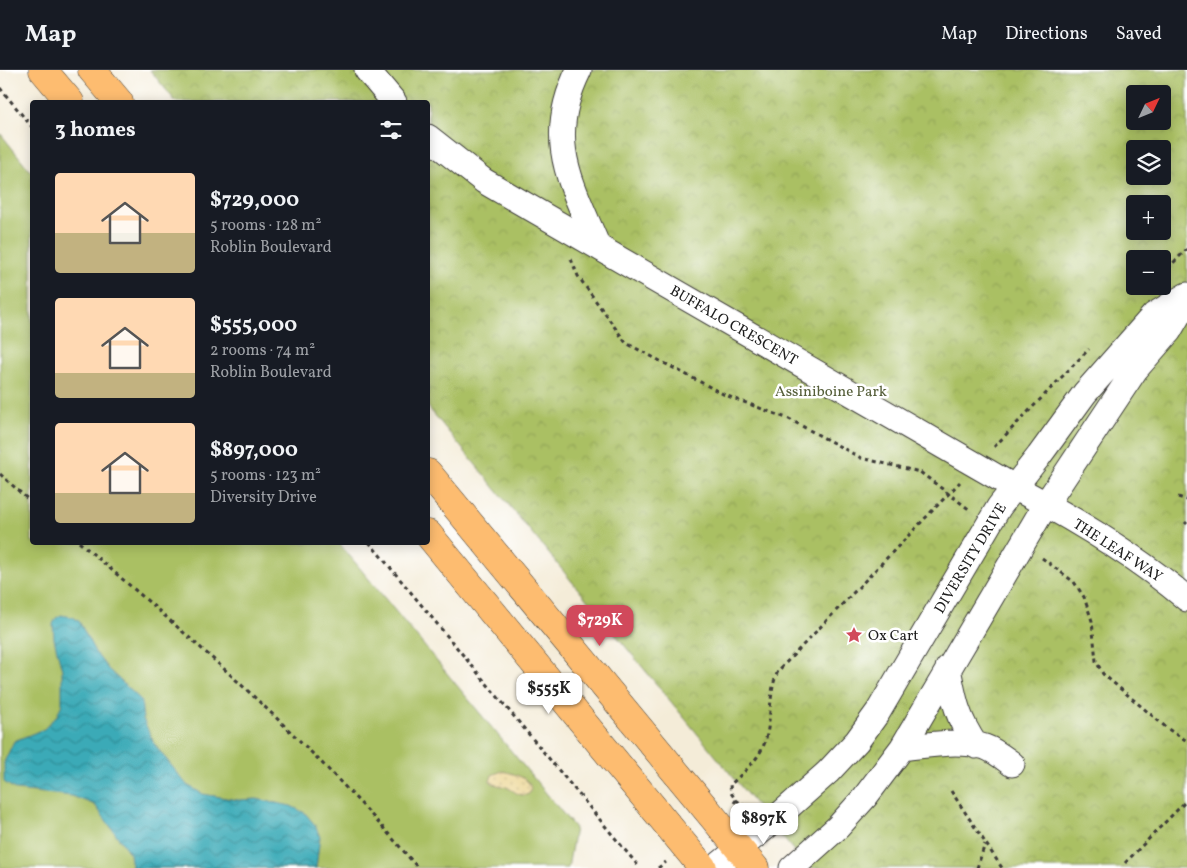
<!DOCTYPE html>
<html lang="en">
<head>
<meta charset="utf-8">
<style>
	body { margin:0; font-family:Vollkorn,serif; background:#242831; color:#f1f3f6; height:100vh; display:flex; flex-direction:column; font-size:19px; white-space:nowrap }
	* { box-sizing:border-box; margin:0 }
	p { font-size:16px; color:#9ea1a6 }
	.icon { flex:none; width:28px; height:28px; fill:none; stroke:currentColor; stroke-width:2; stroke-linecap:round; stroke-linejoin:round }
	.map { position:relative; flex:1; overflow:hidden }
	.drawer { position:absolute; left:30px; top:30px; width:400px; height:445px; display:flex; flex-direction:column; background:#171b24; border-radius:5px; box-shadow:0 2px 12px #0003 }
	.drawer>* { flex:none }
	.needle { width:32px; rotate:47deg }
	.tools { position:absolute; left:1126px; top:15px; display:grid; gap:10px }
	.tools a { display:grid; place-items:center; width:45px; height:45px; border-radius:5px; background:#171b24; box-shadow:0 2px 12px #0003; font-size:25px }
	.price { position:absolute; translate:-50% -42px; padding:0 11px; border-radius:10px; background:#fff; color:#222; font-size:16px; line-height:32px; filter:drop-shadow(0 1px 2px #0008) }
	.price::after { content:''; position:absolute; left:50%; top:30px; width:15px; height:11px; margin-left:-8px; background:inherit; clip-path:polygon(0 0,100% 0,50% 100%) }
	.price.current { background:#d1495b; color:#fff }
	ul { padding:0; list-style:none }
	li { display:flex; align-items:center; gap:15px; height:125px; padding:0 25px }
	li span { display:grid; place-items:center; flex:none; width:140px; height:100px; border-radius:5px; color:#555 }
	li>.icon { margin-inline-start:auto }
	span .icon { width:60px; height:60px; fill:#fffc; stroke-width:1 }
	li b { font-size:21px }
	h2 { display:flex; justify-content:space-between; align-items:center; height:60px; padding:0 25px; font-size:21px }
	header { display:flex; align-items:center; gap:30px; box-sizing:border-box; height:70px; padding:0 25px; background:#171b24; border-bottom:1px solid #363941 }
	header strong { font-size:24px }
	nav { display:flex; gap:28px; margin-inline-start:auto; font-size:18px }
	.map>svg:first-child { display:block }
	.grass { fill:#aac064; stroke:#636e40 }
	.sand { fill:url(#sand-dots); stroke:#857b5d }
	.park { fill:url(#park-crowns); stroke:#636e40; fill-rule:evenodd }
	.water { fill:url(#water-waves); stroke:#2b636a }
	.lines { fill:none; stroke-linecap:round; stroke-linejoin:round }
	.minor-casing { stroke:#3c3b38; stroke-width:27 }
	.major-casing { stroke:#3c3b38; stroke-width:29 }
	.path { stroke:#3c3b38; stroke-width:3; stroke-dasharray:4 4; stroke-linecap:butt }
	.minor { stroke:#fff; stroke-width:25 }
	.major { stroke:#fdbc70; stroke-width:28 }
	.labels { text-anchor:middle; stroke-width:5; stroke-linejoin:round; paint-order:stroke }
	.street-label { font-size:15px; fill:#1c1c1c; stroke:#fff }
	.park-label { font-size:15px; fill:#555e39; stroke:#fff }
	.poi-label { font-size:15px; fill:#1c1c1c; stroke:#fff; text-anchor:start }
</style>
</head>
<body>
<header>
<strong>Map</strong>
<nav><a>Map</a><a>Directions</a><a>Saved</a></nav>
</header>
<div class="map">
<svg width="1187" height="798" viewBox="0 0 1187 798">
	<defs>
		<pattern id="sand-dots" width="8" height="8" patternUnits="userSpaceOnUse" patternTransform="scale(1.25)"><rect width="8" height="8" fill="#eeda9e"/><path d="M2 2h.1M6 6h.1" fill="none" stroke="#ccba88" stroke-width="1.8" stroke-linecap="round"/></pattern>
		<pattern id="park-crowns" width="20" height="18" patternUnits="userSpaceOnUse" patternTransform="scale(1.25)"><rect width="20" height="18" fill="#aac064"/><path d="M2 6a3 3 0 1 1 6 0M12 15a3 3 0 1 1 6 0" fill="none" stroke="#92a456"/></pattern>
		<pattern id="water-waves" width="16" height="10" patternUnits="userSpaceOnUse" patternTransform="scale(1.25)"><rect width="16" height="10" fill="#3aaab7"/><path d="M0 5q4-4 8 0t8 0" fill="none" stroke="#308a94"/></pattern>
	</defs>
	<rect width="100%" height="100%" fill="#fff"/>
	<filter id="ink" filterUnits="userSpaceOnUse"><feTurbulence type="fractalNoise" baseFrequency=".02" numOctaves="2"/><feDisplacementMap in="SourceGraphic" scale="10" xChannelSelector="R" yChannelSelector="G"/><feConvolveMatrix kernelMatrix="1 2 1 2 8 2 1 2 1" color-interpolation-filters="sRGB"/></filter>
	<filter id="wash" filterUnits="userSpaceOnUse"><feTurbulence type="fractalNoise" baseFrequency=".0096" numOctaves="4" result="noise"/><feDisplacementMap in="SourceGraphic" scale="20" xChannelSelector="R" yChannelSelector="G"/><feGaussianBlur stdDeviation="1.12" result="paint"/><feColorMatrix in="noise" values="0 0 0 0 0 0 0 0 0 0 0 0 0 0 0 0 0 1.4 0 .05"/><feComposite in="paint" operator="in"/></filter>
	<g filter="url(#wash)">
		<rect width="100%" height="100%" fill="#f4ecd8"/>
		<!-- grass -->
		<path class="grass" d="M0,63L32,103V472L339,473L575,758L568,798H0Z"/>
		<!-- sand -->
		<path class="sand" d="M502,701C512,703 537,709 529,724C519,728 514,720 506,717C499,715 496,716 490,711L492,705Z"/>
		<!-- park -->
		<path class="park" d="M150,0H1187V798H808L428,337V32H176ZM1135,24H1162V51H1135ZM1135,79H1162V106H1135ZM1135,134H1162V161H1135ZM1135,189H1162V216H1135Z"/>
		<!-- water -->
		<path class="water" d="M61,545L73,547L79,551L95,582L108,599L141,630L143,649L155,675L187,715L203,724L238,730L257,729L291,736L305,743L315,755L320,767L316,798H132L130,784L95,735L72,726L16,720L4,712V692L14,671L44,659L57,645L62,634V600L54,569L53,554L56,548Z"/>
	</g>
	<g filter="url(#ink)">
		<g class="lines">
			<!-- minor casing -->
			<g class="minor-casing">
				<path id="minor" d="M367,0L394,32
					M579,0C544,70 571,112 598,177
					M428,67L484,111L1014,417C1075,449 1135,485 1187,529
					M948,598C954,630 957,648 976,676
					M902,678C926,675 961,669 985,677C994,680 1004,688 1012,694
					M715,798L766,757L828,702L857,671L878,642L999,437L1039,386L1085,323L1154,245L1187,225
					M792,798L838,757L865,727L902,678L1046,434L1135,300L1169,261L1187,230"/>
			</g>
			<!-- major casing -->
			<g class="major-casing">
				<path id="major" d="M43,0L70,32
					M92,0L119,32
					M428,403L755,798
					M428,464L703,798"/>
			</g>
			<!-- path -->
			<path class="path" d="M0,18L32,57
				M571,189L578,206L626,273L725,325L789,349L861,388L920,402L970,440
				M1162,204L1187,179
				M994,377L1089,279
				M0,404L32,433
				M1178,427L1187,430
				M1185,454L1187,452
				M79,472C198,573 317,678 418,798
				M369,472L640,798
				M1042,488L1074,512L1084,527L1092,551L1096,591L1103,604L1168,659L1187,671
				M951,721L1002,798
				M736,730L750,740
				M734,733L736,730L731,723L730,715C742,704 756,692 763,677C773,653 767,625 778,601L960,412
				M1125,793L1187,730
				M658,798L666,792
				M977,798L985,774"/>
			<!-- minor -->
			<use href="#minor" class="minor"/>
			<!-- major -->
			<use href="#major" class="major"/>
		</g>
	</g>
	<!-- icons -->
	<defs>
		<g id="sight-bare" transform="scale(1.35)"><path d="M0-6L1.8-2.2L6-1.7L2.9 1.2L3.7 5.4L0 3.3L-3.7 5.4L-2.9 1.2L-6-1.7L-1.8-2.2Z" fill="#d1495b" stroke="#fff" stroke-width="2.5" paint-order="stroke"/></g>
	</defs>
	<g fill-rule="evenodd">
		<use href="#sight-bare" x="854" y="565"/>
	</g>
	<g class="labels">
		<!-- street labels -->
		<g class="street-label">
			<text transform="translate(734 255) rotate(30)" y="5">BUFFALO CRESCENT</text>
			<text transform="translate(1118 480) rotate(33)" y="5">THE LEAF WAY</text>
			<text transform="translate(970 488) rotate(-59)" y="5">DIVERSITY DRIVE</text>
		</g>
		<!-- park labels -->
		<g class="park-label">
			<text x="831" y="326">Assiniboine Park</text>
		</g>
		<!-- poi labels -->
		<g class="poi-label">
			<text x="868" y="570">Ox Cart</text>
		</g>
	</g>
</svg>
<div class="tools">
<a><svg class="needle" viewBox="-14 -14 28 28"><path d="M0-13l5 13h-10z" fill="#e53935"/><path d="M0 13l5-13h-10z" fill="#9ea1a6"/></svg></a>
<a><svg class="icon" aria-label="layers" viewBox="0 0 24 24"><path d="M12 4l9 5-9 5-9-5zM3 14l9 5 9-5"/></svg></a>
<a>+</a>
<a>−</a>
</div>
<b class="price current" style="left:600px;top:577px">$729K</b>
<b class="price" style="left:549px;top:645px">$555K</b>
<b class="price" style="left:764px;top:775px">$897K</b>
<section class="drawer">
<h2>3 homes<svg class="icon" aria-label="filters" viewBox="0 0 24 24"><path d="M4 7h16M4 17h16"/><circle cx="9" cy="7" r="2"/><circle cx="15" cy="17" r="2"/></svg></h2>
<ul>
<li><span style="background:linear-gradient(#ffd9b3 60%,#c2b280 0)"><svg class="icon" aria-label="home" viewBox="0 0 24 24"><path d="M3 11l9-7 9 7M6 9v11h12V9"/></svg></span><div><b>$729,000</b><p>5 rooms · 128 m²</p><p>Roblin Boulevard</p></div></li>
<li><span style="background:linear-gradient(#ffd9b3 75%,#c2b280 0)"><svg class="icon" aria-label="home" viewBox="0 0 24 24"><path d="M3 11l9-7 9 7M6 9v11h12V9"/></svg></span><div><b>$555,000</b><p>2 rooms · 74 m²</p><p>Roblin Boulevard</p></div></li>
<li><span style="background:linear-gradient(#ffd9b3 70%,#c2b280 0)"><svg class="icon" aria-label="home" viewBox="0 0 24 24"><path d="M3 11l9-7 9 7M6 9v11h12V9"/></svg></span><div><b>$897,000</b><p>5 rooms · 123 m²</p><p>Diversity Drive</p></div></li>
</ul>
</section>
</div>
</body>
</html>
